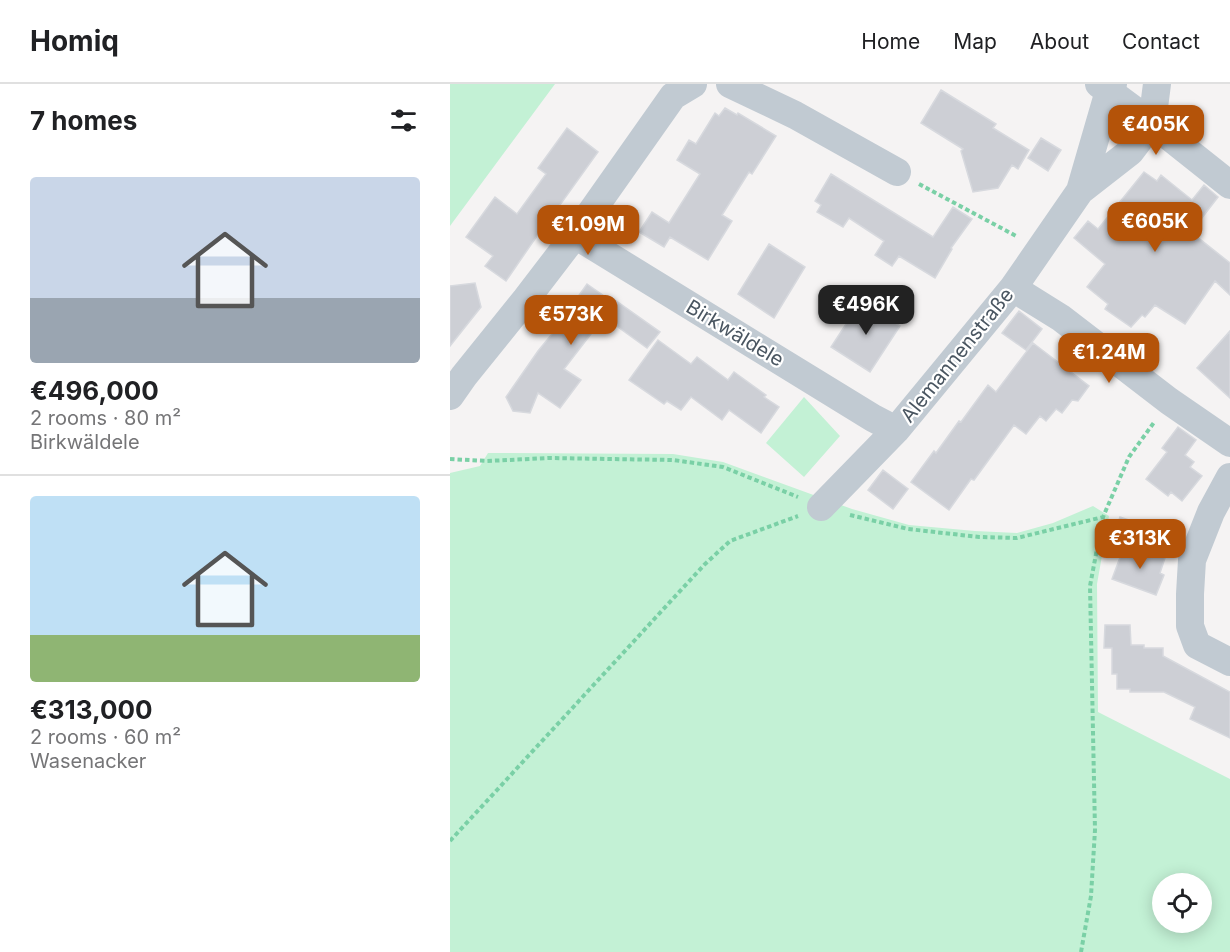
<!DOCTYPE html>
<html lang="en">
<head>
<meta charset="utf-8">
<style>
	body { margin:0; font-family:Inter,sans-serif; background:#f6f6f6; color:#202124; height:100vh; display:flex; flex-direction:column; font-size:22px; white-space:nowrap }
	* { box-sizing:border-box; margin:0 }
	p { font-size:20px; color:#757577 }
	.icon { flex:none; width:33px; height:33px; fill:none; stroke:currentColor; stroke-width:2; stroke-linecap:round; stroke-linejoin:round }
	.map { position:relative; flex:1; overflow:hidden }
	.panel { display:flex; flex-direction:column; background:#fff; width:450px }
	.panel>* { flex:none }
	.tools { position:absolute; left:702px; top:789px; display:grid; gap:12px }
	.tools a { display:grid; place-items:center; width:60px; height:60px; border-radius:50%; background:#fff; box-shadow:0 3px 15px #0003; font-size:30px }
	.price { position:absolute; translate:-50% -51px; padding:0 14px; border-radius:12px; background:#b45309; color:#fff; font-size:20px; line-height:39px; filter:drop-shadow(0 2px 3px #0008) }
	.price::after { content:''; position:absolute; left:50%; top:36px; width:18px; height:14px; margin-left:-9px; background:inherit; clip-path:polygon(0 0,100% 0,50% 100%) }
	.price.current { background:#222; color:#fff }
	ul { padding:0; list-style:none }
	li { display:grid; align-content:center; gap:12px; height:318px; padding:0 30px }
	li+li { border-top:2px solid #e0e0e0 }
	li span { display:grid; place-items:center; height:186px; border-radius:6px; color:#555 }
	li>.icon { margin-inline-start:auto }
	span .icon { width:108px; height:108px; fill:#fffc; stroke-width:1 }
	li b { font-size:26px }
	h2 { display:flex; justify-content:space-between; align-items:center; height:72px; padding:0 30px; font-size:26px }
	header { display:flex; align-items:center; gap:36px; box-sizing:border-box; height:84px; padding:0 30px; background:#fff; border-bottom:2px solid #e0e0e0 }
	header strong { font-size:28px }
	nav { display:flex; gap:33px; margin-inline-start:auto; font-size:21px }
	main { display:flex; flex:1; min-height:0 }
	.map>svg:first-child { display:block }
	.green { fill:#c3f1d5; fill-rule:evenodd }
	.building { fill:#cdcfd5; stroke:#d7d9de; stroke-width:1.5 }
	.lines { fill:none; stroke-linecap:round; stroke-linejoin:round }
	.path { stroke:#7ad0a6; stroke-width:4; stroke-dasharray:4.5 3; stroke-linecap:butt }
	.minor { stroke:#c1cad2; stroke-width:28 }
	.labels { text-anchor:middle; stroke-width:4.5; stroke-linejoin:round; paint-order:stroke }
	.street-label { font-size:20px; fill:#4a5661; stroke:#fff }
</style>
</head>
<body>
<header>
<strong>Homiq</strong>
<nav><a>Home</a><a>Map</a><a>About</a><a>Contact</a></nav>
</header>
<main>
<section class="panel">
<h2>7 homes<svg class="icon" aria-label="filters" viewBox="0 0 24 24"><path d="M4 7h16M4 17h16"/><circle cx="9" cy="7" r="2"/><circle cx="15" cy="17" r="2"/></svg></h2>
<ul>
<li><span style="background:linear-gradient(#c9d6e8 65%,#9aa5b1 0)"><svg class="icon" aria-label="home" viewBox="0 0 24 24"><path d="M3 11l9-7 9 7M6 9v11h12V9"/></svg></span><div><b>€496,000</b><p>2 rooms · 80 m²</p><p>Birkwäldele</p></div></li>
<li><span style="background:linear-gradient(#bfe0f5 75%,#8fb573 0)"><svg class="icon" aria-label="home" viewBox="0 0 24 24"><path d="M3 11l9-7 9 7M6 9v11h12V9"/></svg></span><div><b>€313,000</b><p>2 rooms · 60 m²</p><p>Wasenacker</p></div></li>
</ul>
</section>
<div class="map">
<svg width="780" height="868" viewBox="0 0 780 868">
	<rect width="100%" height="100%" fill="#f5f3f3"/>
	<!-- green -->
	<path class="green" d="M0,0H105L0,142Z
		M354,313L390,352L354,393L316,359Z
		M38,369L223,370L273,378L402,425L459,441L525,447L567,449L603,439L643,422L659,432L647,500L648,628L780,695V868H0V389L30,382ZM712,800H752V838H712Z"/>
	<!-- building -->
	<path class="building" d="M491,6L546,40L543,44L579,66L568,85L562,81L548,104L523,108L511,67L513,65L471,39Z
		M275,24L287,31L288,29L326,52L302,90L299,88L272,131L282,137L258,176L220,153L214,163L189,148L202,128L219,139L250,90L227,76L239,56L246,60L265,29L269,32Z
		M117,44L148,68L102,132L111,139L99,157L89,149L56,197L35,182L43,172L16,153L45,113L67,130L96,90L88,84Z
		M591,54L611,66L598,87L578,74Z
		M694,88L707,97L711,91L742,116L754,101L768,113L741,148L780,179V211L765,197L735,240L705,221L695,233L692,231L681,243L655,225L658,220L637,203L655,180L624,154L638,137L648,145Z
		M381,90L483,153L503,123L522,135L501,164L502,165L485,194L449,172L442,182L425,171L434,157L399,134L393,143L367,128L371,121L365,117Z
		M319,160L355,183L324,234L288,210Z
		M25,199L31,223L0,262V202Z
		M137,200L160,216L162,214L210,248L197,264L154,233L114,285L131,296L110,324L88,309L80,329L63,327L56,313L88,267L102,250L87,240L106,213L120,224Z
		M411,217L450,242L420,288L381,263Z
		M569,227L592,245L576,266L552,249Z
		M780,247V314L747,284Z
		M208,256L241,280L247,273L278,296L284,288L316,311L314,313L329,323L311,349L279,326L272,336L241,313L231,326L217,317L214,320L179,296Z
		M583,259L639,302L628,317L622,316L612,329L606,325L596,337L590,332L576,350L564,341L524,396L521,395L499,426L461,398L484,367L486,369L509,337L511,338L538,301L546,308Z
		M728,343L746,356L735,371L744,378L740,383L752,392L732,417L721,408L718,412L696,395L717,368L712,364Z
		M433,386L458,405L443,425L418,406Z
		M670,433L696,442L689,465L662,456Z
		M675,460L715,474L710,489L714,491L706,511L662,495Z
		M655,541H680L681,561H694V564H713V572L780,608V654L740,635L745,623L714,608H680V605H667V590H662V564H654Z"/>
	<g class="lines">
		<!-- path -->
		<path class="path" d="M469,100L568,153
			M0,375L37,377L99,374L223,376L273,383L348,413
			M400,431L458,445L529,453L567,454L653,433
			M0,757L254,481L280,457L348,432
			M631,868L641,812L645,746L640,502L653,433L679,373L705,337"/>
		<!-- minor -->
		<path class="minor" d="M280,0L345,31L447,88
			M649,0L702,39L780,101
			M630,107L659,7L663,0
			M125,151L423,334L446,346
			M563,204L611,234L719,317L780,359
			M0,312L14,292L76,215L125,151L223,12L243,0
			M780,393L761,428L742,476L740,510V542L747,561L780,578
			M371,423L446,346L563,204L630,107L680,68L702,39L707,0"/>
	</g>
	<g class="labels">
		<!-- street labels -->
		<g class="street-label">
			<text transform="translate(285 249) rotate(31)" y="7">Birkwäldele</text>
			<text transform="translate(507 271) rotate(-51)" y="7">Alemannenstraße</text>
		</g>
	</g>
</svg>
<div class="tools">
<a><svg class="icon" aria-label="locate" viewBox="0 0 24 24"><circle cx="12" cy="12" r="6"/><path d="M12 2v4M12 18v4M2 12h4M18 12h4"/></svg></a>
</div>
<b class="price" style="left:706px;top:72px">€405K</b>
<b class="price" style="left:705px;top:169px">€605K</b>
<b class="price" style="left:138px;top:172px">€1.09M</b>
<b class="price current" style="left:416px;top:252px">€496K</b>
<b class="price" style="left:121px;top:262px">€573K</b>
<b class="price" style="left:659px;top:300px">€1.24M</b>
<b class="price" style="left:690px;top:486px">€313K</b>
</div>
</main>
</body>
</html>
